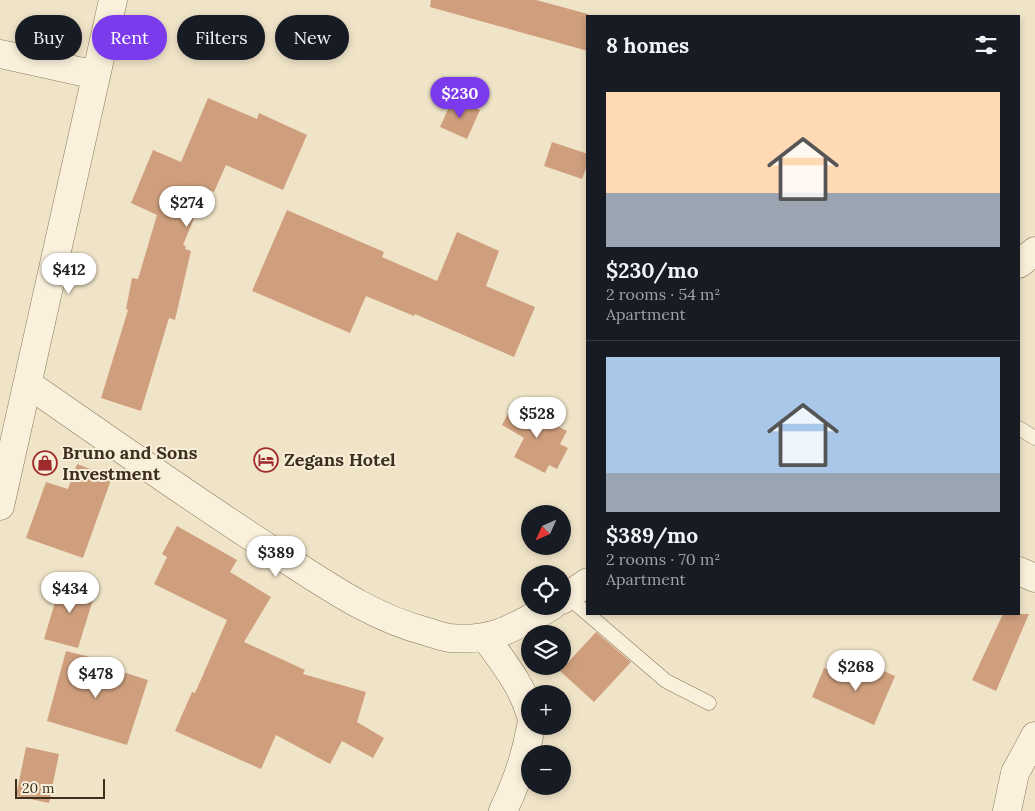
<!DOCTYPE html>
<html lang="en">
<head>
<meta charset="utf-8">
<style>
	body { margin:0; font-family:Lora,serif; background:#242831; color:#f1f3f6; height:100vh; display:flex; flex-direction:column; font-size:19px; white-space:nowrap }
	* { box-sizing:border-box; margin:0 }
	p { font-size:16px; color:#9ea1a6 }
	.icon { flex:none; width:28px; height:28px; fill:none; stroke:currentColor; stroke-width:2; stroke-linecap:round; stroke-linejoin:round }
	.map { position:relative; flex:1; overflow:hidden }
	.details { position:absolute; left:586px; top:15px; width:434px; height:600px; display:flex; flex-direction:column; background:#171b24; border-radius:0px; box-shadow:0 2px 8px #0003 }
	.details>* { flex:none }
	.top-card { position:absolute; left:15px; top:15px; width:475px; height:45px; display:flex; gap:10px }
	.needle { width:32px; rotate:225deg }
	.fabs { position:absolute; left:521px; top:505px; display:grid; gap:10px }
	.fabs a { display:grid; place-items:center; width:50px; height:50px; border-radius:50%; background:#171b24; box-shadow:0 2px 8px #0003; font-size:25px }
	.scale { position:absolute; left:15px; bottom:12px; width:90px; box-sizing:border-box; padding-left:5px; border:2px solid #3d2e20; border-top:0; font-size:14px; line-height:18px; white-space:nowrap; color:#3d2e20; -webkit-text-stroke:4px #f7eed8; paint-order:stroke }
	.price { position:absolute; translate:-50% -42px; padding:0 11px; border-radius:18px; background:#fff; color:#222; font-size:16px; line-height:32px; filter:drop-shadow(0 1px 2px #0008) }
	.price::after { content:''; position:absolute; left:50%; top:30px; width:15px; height:11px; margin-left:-8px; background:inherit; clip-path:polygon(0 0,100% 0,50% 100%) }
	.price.on { background:#7c3aed; color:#fff }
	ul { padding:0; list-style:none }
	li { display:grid; align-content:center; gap:10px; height:265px; padding:0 20px }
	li+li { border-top:1px solid #363941 }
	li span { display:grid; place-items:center; height:155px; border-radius:0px; color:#555 }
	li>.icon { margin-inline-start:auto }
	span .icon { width:90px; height:90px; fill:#fffc; stroke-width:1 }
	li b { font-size:21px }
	h2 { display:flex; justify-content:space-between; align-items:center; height:60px; padding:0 20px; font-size:21px }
	.pill { padding:0 18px; border-radius:22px; background:#171b24; box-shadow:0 2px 8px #0003; font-size:18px; line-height:45px }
	.pill.on { background:#7c3aed; color:#fff }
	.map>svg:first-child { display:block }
	.building { fill:#cf9f7d }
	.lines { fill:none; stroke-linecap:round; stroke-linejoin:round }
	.service-casing { stroke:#8d765c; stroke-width:15 }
	.minor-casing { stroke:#8d765c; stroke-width:29 }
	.tertiary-casing { stroke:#8d765c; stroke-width:29 }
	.service { stroke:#faf1dc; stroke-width:14 }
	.minor { stroke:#faf1dc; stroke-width:28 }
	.tertiary { stroke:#faf1dc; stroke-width:28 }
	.labels { text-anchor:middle; stroke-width:4; stroke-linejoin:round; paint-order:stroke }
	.poi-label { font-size:18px; font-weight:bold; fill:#3d2e20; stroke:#f7eed8; text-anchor:start }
</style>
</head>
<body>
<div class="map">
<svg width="1035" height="811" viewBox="0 0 1035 811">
	<rect width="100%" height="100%" fill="#f0e4c8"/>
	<!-- building -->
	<path class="building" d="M431,0H536L588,14V51L430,7Z
		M208,98L257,119L259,113L307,135L283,190L226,165L214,192L206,189L183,245L186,246L185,249L191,251L175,320L169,318L141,411L101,398L128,310L126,309L132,278L138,279L157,215L131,203L153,150L181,162Z
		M453,98L480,110L467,139L440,127Z
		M552,142L588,154V163L582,179L544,166Z
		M287,210L384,252L382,257L437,281L457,232L499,251L486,286L535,307L514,357L415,314L414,316L366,296L350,333L252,291Z
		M513,404L567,431L560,444L568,448L557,469L549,465L545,473L514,457L524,438L502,425Z
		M77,464L112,477L83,558L26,538L46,482L68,489Z
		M177,526L237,560L230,572L271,597L244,642L305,670L303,674L366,692L357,722L384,738L373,758L342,741L330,764L276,735L261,769L175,731L192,692L195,693L227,620L154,584L167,557L162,554Z
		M62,579L96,590L78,648L44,639Z
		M1003,614H1029L996,691L972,680Z
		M596,632L631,662L594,702L560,671Z
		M66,651L102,660L101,665L148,680L127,745L47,721Z
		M863,662L895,676L874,725L812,697L824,668L854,682Z
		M26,747L59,754L49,803L16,796Z"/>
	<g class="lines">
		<!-- service casing -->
		<g class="service-casing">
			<path id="service" d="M1019,428L1035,438
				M568,597L666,681L709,703"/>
		</g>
		<!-- minor casing -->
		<g class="minor-casing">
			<path id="minor" d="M1019,264L1035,251
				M28,384C112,442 195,501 281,556C328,586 373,618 428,632C435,634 442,637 450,638C494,642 515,627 552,606
				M1019,571L1035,578
				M562,600L588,582
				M486,638C502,661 522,685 530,713
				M503,811C516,784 526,756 531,726
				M1007,811L1015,773L1035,736"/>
		</g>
		<!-- tertiary casing -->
		<g class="tertiary-casing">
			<path id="tertiary" d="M0,54L96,75
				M0,506L113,0"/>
		</g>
		<!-- service -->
		<use href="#service" class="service"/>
		<!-- minor -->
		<use href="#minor" class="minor"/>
		<!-- tertiary -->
		<use href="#tertiary" class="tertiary"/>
	</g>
	<!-- icons -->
	<defs>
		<g id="hotel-ring" transform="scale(1.25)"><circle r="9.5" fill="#f7eed8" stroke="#9e2a2b" stroke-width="1.5"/><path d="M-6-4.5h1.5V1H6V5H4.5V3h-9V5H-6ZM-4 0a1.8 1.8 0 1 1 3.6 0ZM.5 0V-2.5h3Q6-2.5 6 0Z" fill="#9e2a2b"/></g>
		<g id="shop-ring" transform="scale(1.25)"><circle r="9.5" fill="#f7eed8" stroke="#9e2a2b" stroke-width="1.5"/><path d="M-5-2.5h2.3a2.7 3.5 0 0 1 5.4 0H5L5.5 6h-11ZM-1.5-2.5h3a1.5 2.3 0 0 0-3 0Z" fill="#9e2a2b"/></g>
	</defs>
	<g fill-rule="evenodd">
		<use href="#hotel-ring" x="266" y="460"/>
		<use href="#shop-ring" x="45" y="463"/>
	</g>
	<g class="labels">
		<!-- poi labels -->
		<g class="poi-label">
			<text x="62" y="459">Bruno and Sons<tspan x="62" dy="21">Investment</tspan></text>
			<text x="284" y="466">Zegans Hotel</text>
		</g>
	</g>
</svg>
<div class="fabs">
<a><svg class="needle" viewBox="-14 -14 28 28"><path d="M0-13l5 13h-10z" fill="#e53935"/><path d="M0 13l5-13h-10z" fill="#9ea1a6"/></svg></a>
<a><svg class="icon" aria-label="locate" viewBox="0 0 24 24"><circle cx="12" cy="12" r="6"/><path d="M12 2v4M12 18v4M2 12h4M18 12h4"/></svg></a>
<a><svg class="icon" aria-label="layers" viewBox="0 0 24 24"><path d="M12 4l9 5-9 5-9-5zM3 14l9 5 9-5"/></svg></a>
<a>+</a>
<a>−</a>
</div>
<div class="scale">20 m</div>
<b class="price on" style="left:460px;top:119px">$230</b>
<b class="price" style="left:187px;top:228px">$274</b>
<b class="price" style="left:69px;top:295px">$412</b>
<b class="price" style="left:537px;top:439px">$528</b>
<b class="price" style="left:276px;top:578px">$389</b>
<b class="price" style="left:70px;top:614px">$434</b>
<b class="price" style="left:856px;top:692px">$268</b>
<b class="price" style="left:96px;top:699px">$478</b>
<div class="top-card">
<a class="pill">Buy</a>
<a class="pill on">Rent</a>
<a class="pill">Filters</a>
<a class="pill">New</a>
</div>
<section class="details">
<h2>8 homes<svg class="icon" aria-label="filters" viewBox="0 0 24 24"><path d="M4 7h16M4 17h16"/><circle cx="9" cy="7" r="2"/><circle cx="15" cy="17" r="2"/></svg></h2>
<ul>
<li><span style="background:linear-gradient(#ffd9b3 65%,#9aa5b1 0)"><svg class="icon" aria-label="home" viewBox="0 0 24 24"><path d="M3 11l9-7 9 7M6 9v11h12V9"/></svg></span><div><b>$230/mo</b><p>2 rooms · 54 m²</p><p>Apartment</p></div></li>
<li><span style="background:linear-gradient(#a9c7e8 75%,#9aa5b1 0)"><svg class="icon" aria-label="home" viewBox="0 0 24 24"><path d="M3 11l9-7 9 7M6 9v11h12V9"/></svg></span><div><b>$389/mo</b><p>2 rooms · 70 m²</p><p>Apartment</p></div></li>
</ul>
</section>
</div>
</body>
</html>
